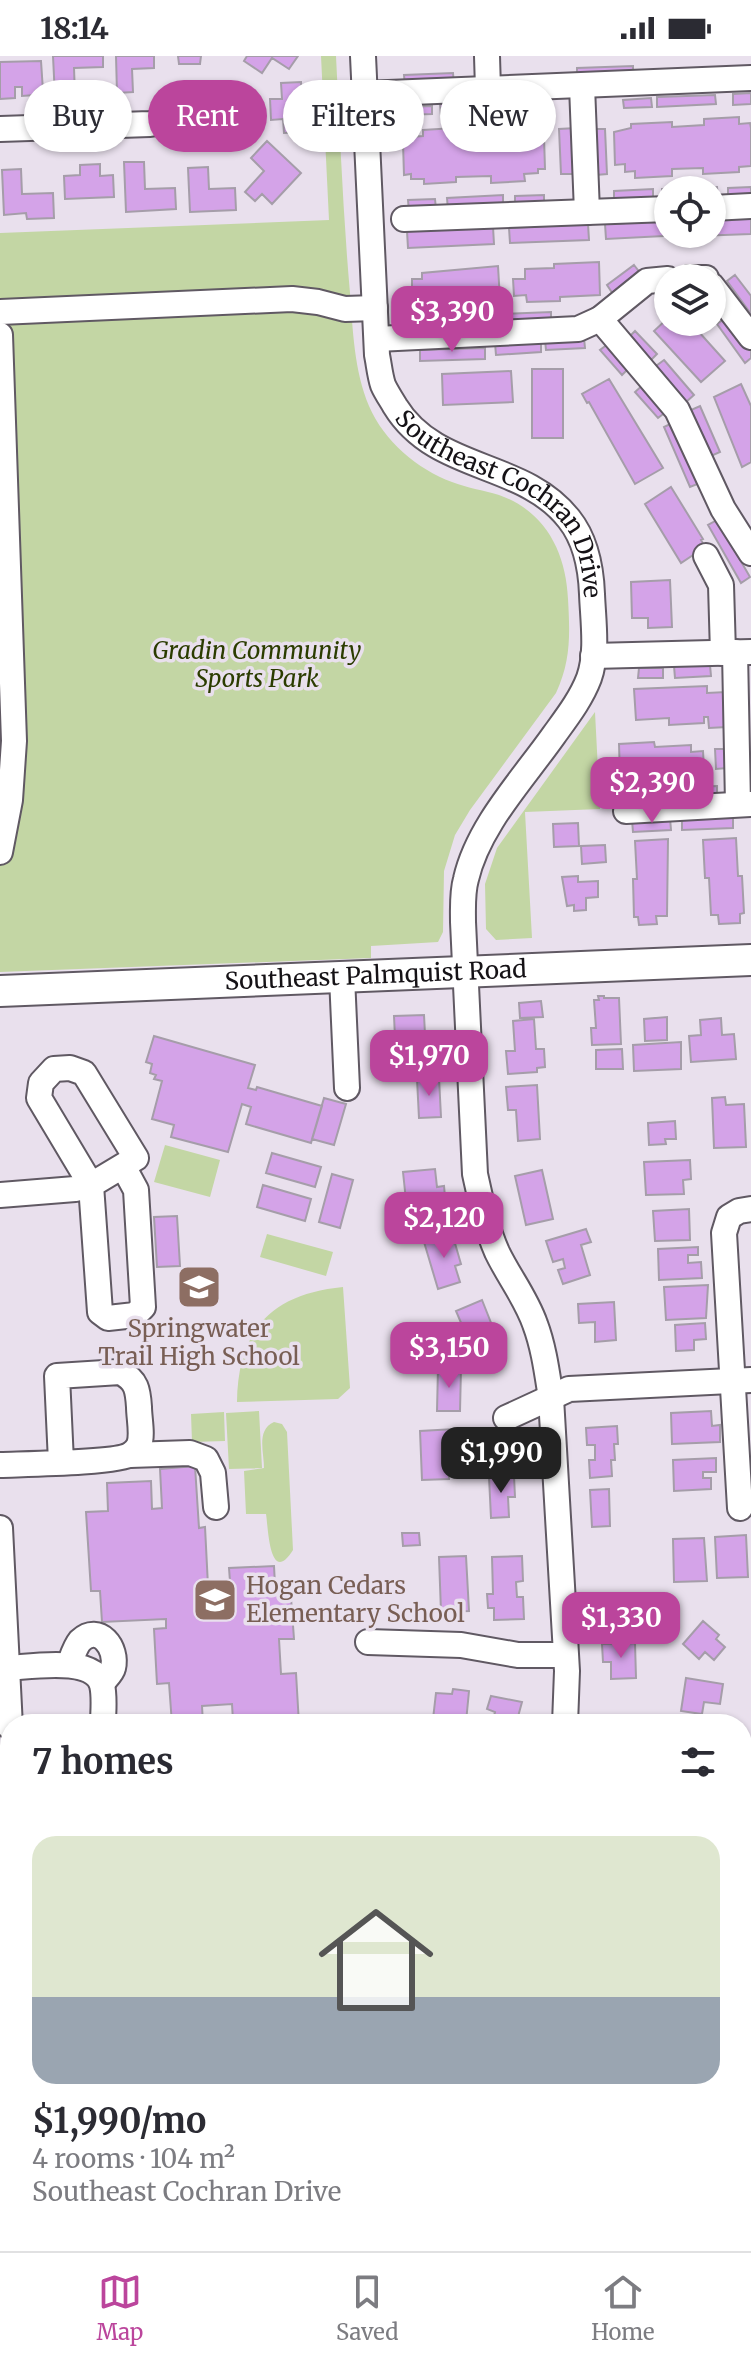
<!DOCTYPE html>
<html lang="en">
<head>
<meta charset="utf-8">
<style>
	body { margin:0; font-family:Merriweather,serif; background:#f2f2f3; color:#2b2b33; height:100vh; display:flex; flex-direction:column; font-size:30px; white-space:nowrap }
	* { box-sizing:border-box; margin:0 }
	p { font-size:26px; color:#7c7c81 }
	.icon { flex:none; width:44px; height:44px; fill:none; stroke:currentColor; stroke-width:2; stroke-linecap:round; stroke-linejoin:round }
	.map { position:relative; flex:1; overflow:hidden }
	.panel { position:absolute; left:0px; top:1658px; width:752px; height:538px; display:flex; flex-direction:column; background:#fff; border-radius:32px 32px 0 0; box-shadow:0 2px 6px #0004 }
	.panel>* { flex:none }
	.guide { position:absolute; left:24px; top:24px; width:704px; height:72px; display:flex; gap:16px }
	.tools { position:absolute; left:654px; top:120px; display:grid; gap:16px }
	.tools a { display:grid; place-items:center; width:72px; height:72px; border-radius:50%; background:#fff; box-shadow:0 2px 6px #0004; font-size:40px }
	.price { position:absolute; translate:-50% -68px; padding:0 18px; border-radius:16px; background:#bb459c; color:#fff; font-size:26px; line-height:52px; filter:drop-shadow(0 2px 4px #0008) }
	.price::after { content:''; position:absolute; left:50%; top:48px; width:24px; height:18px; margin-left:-12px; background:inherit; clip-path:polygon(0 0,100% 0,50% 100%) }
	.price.active { background:#222; color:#fff }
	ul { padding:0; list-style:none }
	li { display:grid; align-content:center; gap:16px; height:424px; padding:0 32px }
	li span { display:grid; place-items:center; height:248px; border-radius:24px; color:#555 }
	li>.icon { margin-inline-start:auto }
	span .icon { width:144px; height:144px; fill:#fffc; stroke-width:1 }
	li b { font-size:34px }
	h2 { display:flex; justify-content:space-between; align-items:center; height:96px; padding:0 32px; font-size:34px }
	.tag { padding:0 28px; border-radius:36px; background:#fff; box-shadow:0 2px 6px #0004; font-size:28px; line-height:72px }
	.tag.active { background:#bb459c; color:#fff }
	.status { display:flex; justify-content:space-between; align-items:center; height:56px; padding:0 40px; background:#fff; direction:ltr }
	.status svg { height:22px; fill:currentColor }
	.tab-bar { display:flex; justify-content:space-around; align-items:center; height:112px; border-top:2px solid #e1e1e2; background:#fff; font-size:22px; color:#7c7c81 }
	.tab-bar a { display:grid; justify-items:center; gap:4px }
	.tab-bar .active { color:#bb459c }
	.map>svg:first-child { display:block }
	.industrial { fill:#eed3d2 }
	.green { fill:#c3d6a4 }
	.building { fill:#d4a3e8; stroke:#a59da9; stroke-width:2 }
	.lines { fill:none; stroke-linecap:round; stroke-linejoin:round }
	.minor-casing { stroke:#605963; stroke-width:28 }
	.major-casing { stroke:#605963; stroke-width:34 }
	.minor { stroke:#fff; stroke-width:24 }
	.major { stroke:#fff; stroke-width:30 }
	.labels { text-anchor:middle; stroke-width:7; stroke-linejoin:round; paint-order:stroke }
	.street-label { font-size:24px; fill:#151216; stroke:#e9e0ed }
	.park-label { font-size:24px; font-style:italic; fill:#2b3c00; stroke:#e9e0ed }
	.education-label { font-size:24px; fill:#785e54; stroke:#e9e0ed }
</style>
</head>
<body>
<div class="status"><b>18:14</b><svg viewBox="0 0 49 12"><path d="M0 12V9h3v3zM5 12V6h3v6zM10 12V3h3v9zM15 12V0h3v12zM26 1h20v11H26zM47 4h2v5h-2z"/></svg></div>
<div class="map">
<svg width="751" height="2195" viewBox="0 0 751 2195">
	<rect width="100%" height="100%" fill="#e9e0ed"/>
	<!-- industrial -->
	<path class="industrial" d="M0,1965H10V2186H435V2195H0Z"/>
	<!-- green -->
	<path class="green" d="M321,0H336C340,79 343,158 350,237C353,275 354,314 369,350C384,385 417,413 452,426C467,432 483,434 499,439C545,455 566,496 568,543C570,578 571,605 556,637L470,754L455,779L444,815L443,876L438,886L371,890V902L0,916V177L329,164Z
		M595,656L600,753L525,756L532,882L496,884L486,873L485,828L497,792Z
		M165,1089L220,1104L210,1141L154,1126Z
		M267,1178L333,1196L326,1220L260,1201Z
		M343,1231L350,1332L338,1343L237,1346C238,1274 271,1238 343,1231Z
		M259,1355L262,1412L229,1413L226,1357Z
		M224,1356L225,1385L192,1386L191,1358Z
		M274,1366L282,1368L287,1376L293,1494C269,1532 268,1468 266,1458H246L244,1415L264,1412C264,1396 256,1374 274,1366Z"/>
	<!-- building -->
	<path class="building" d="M53,0H103V11L74,12L75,40L55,41Z
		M116,0H154V12L132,13L133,36L117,37Z
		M178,0H201L200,8H179Z
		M247,0H298L289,13L272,2L262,17L244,5Z
		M41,5L43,35H35V39L22,40V31H15V42L0,43V6Z
		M633,10V21L577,24V12Z
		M453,17L454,29L405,31L404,19Z
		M301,26L304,76L284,77L283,63L271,64L270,43H282L281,27Z
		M751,37V48L733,49V38Z
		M715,39L716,48L657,51V41Z
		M651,42L652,51L624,52L623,44Z
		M542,44L543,56L518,57L517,45Z
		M500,46L501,58L441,60L440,48Z
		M432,50V58L402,59V51Z
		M739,61V68L750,67L751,72V110L739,111V116L703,118V112L672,113V120L635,122V115L625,116V108L615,109L614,76L631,72V68L672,66V71L704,69V63Z
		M522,68V75L538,74L539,81H544L545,113H538V117L524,118L525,125L491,127V120L456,121V126L424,128V123H411V118L404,119L403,87H409L408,81L423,80V74L454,72V79H472V84H481V77L489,76V69Z
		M576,72L578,118H561L559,73Z
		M595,73H605L607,118L596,119Z
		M267,85L301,117L272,148L262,138L255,145L245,136L264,115L251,102Z
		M124,106H144L145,133L175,132L176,153L126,156Z
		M100,108V120L113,119L114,141L65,143L64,120L80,119V109Z
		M208,111L209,133L235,132L236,154L190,156L188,112Z
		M21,113L22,138L53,137L54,162L27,163L26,157L4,159L2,114Z
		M717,131L718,143H712V134H668V145H662V133Z
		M751,131V141L728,142V132Z
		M653,133V147L614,149V135Z
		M503,139V152L448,154L447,142Z
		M544,139V150L515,151V140Z
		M435,143L436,153L409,155L408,144Z
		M751,162V178L697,180V178H712V163Z
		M668,165V178L684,179L606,183L605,168Z
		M588,168L589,184L510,187L509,172Z
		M493,171L494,188L408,192L407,175Z
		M599,206L600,239L560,241V245L527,246L526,239L514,240L513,223H525V213L554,212V208Z
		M634,209L641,218L613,238L607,229Z
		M498,210L500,244L463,246L464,250L424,251L423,241H412V223H422V217Z
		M735,219L751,240V258L727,225Z
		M551,256V266L500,269L499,258Z
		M484,260L485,271L418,273L417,263Z
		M728,260L751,291V302L745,307L717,268Z
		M668,262V266H690L725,305L701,326L654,275Z
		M635,275L657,298L651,304L629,281Z
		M584,282L585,292L546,294L545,284Z
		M541,285V296L496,299L495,287Z
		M608,288L629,312L622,319L600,294Z
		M485,292V303L420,305V294Z
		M664,304L694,339L686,346L656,310Z
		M532,313H563V382H532Z
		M511,315L513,346L443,349L442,318Z
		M609,323L663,412L635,428L589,346L587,347L582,338Z
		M644,328L667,355L658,362L635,336Z
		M741,328L751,350V406L742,411L714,341Z
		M700,350L720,396L711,400L691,354Z
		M674,366L700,427L690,431L664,371Z
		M671,431L703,483L701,484L705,491L681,507L645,448Z
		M717,464L750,521L741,527L708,469Z
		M670,524L672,571L648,572V562H632L631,526Z
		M710,609L711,620L675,622L674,610Z
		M639,612H663V622H638Z
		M707,630V637L726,636L727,671L709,672L708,661H704V667L669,669V662L636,664L634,633Z
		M654,686L655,691L691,689V696L703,695L704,713H692V724L656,725V719L620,720L619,688Z
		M715,693H726L727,712L716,713Z
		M717,730V741L638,745L637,733Z
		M733,760V772L682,774V763Z
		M670,762L671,774L633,776L632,764Z
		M578,767L579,790L554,791L553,768Z
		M736,782L738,820H742L744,857L740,858V867L719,868L718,859H711L709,822H705L703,784Z
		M668,783L667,860H656L657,868L639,869L638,861H634L633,823H637L635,785Z
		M605,789L606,806L582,808L581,790Z
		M578,820V826L598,825V841L586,842V854L574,855V849L567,850L562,821Z
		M598,940H604V942H619L621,988L592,989L591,972H596L594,944H599Z
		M541,945L543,961L520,962L519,947Z
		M424,959L425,978H437L438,1001L396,1003L394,960Z
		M667,961V984L645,985L644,963Z
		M721,962L722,979L734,978L736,1003L691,1006L689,980L701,979L700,964Z
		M534,963L536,993H544L545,1011L537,1012V1016L508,1018L506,995H515L513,965Z
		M154,980L255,1009L248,1032L256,1034L257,1031L322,1050L311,1087L246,1068L251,1051L242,1048L228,1096L171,1081L174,1069L152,1063L162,1025L154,1023L156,1019L150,1017L152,1008L146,1006Z
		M681,986V1013L634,1015L633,989Z
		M622,993L623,1013H596V994Z
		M439,1022L441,1061L419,1062L417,1023Z
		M537,1029L540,1083L518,1085L516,1054H508L506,1031Z
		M725,1041L726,1049L744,1048L746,1091L714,1092L712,1042Z
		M324,1042L346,1048L334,1089L312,1083Z
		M675,1065L676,1083H665L666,1088L649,1089L648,1067Z
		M272,1097L321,1111L315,1131L266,1117Z
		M690,1104L691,1123L683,1124L684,1138L646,1139L644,1106Z
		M435,1113L437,1131L444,1130L446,1151L433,1152V1158L418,1159L417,1153L407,1154L403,1116Z
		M542,1114L553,1163L526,1169L515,1120Z
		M332,1118L353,1124L340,1172L319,1166Z
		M263,1129L311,1143L305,1165L257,1151Z
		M689,1153L690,1184L655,1185L653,1155Z
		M177,1160L180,1210L157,1211L154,1161Z
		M586,1173L591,1186L581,1189L590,1219L563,1228L558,1214L565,1212L563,1203L553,1206L546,1185Z
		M452,1177L461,1208L455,1210L460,1226L438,1233L424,1186Z
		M698,1191V1199H688V1207L701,1206L702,1222L659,1224L658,1193Z
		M708,1229L706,1262L666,1264L664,1231Z
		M482,1244L501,1292L476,1302L456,1255Z
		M614,1246L616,1284L595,1286V1266L579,1267L578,1248Z
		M705,1267L706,1283L694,1284V1294L676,1295L675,1269Z
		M438,1312H461L460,1355H437Z
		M711,1355L712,1370L720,1369V1386L672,1388L671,1357Z
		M617,1370L618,1388H614L615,1404H611L612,1420L590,1422L589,1404H595V1389H587L586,1372Z
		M455,1373L456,1388L448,1389L449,1423L422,1424L420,1375Z
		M716,1402V1416H703V1422H711V1433L674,1435L673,1404Z
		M195,1410L199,1472L205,1471L208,1530H202L204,1559L227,1557L226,1539H231L229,1512L274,1510L275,1529L290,1528L294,1583H279L281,1618L296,1617L299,1668H245V1665H233L232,1648L202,1650L203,1668H172L169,1627L157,1628L154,1573L166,1572V1563L102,1566L100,1535H91L86,1456L108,1455L107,1427L151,1425L152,1453L162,1452L160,1413Z
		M514,1420L515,1441H508L509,1461L491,1462L489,1421Z
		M609,1433L610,1470L592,1471L590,1434Z
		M402,1477H419L420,1489L403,1490Z
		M746,1479L748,1521L717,1522L715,1481Z
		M704,1482L707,1525L674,1526L673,1483Z
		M466,1500L469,1555L441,1556L439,1501Z
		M522,1500L523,1525L516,1526L517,1541H523L524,1563L494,1564V1552H488L487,1538H493L492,1501Z
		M637,1540L638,1571L610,1572L608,1542Z
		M703,1565L719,1579L716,1583L725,1591L714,1604L705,1596L699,1603L683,1588Z
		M635,1587L636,1622L611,1623V1606H603L602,1588Z
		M686,1622L723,1628L720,1648L704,1646L702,1658L681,1655Z
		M453,1633L469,1635L466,1666L433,1663L436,1637L452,1638Z
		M491,1640L522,1646L516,1668H492L495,1656L487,1653Z
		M742,1959H751V1996L742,1997Z
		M742,2135V2141H751V2159H742Z
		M0,2140H10V2186H56L57,2195H0Z
		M575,2186H630V2195H575Z
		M701,2187V2195H665V2188Z"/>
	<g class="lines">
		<!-- minor casing -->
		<g class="minor-casing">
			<g id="minor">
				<path id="s1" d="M363,0L377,299C379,309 380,320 383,329C386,336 391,343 395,350C436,417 523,404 569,463C585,483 591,512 592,538C593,564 598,597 589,622C581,643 567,661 554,679C523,723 478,770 466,823C462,837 463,852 463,866L475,1118C481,1145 486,1171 497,1196C509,1221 526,1242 535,1268C544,1292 547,1317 551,1342L567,1615L565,1668"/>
				<path d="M487,0L488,33"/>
				<path d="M582,30L587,156"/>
				<path d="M364,38L751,22"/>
				<path d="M0,73L150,68L217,57"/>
				<path d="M712,152L751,150"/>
				<path d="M404,163L668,153"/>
				<path d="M689,222H706"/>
				<path d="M712,230L751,281"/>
				<path d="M0,256L292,243L318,246L345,253L375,252"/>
				<path d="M600,263L647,225L668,223"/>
				<path d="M0,279L14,685L10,744L0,796"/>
				<path d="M377,283L578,273L600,263L677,354L723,453L751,497"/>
				<path d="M706,500L721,529L723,597"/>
				<path d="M735,596L738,748"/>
				<path d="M593,600L751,596"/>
				<path d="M626,755L751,748"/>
				<path d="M342,921L347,1032"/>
				<path d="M0,1139L75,1133L91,1129L136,1102L84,1017L70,1012L54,1013L41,1027L39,1042L91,1129L100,1256L108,1262L135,1259L143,1251L136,1134L123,1110"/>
				<path d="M506,1362L569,1333L751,1324"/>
				<path d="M130,1399L190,1397L206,1403L213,1417L216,1451"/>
				<path d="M0,1409C21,1408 118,1407 131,1398C134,1396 137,1393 139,1389C143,1379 139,1362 139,1351C138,1335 137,1324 120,1316L57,1320L61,1406"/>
				<path d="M740,1452L724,1177L729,1161L739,1155L751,1153"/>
				<path d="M0,1472L10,1671"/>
				<path d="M368,1586L461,1589L518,1599H565"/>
				<path d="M69,1609C72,1601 75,1591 80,1585C99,1567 118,1592 113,1612C112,1617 106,1622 102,1627"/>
				<path d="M7,1612C30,1611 94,1599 102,1629C105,1641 103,1656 103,1668"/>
				<path d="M742,1755L751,1716"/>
				<path d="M742,1764L743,1793"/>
				<path d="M0,1767L10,1743"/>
				<path d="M742,1914L751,1913"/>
				<path d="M0,2069L10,2068"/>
				<path d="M89,2186V2195"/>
			</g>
		</g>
		<!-- major casing -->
		<g class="major-casing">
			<g id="major">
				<path id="s2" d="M0,935L751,904"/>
			</g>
		</g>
		<!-- minor -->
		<use href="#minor" class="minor"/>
		<!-- major -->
		<use href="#major" class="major"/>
	</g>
	<!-- icons -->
	<defs>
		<g id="school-square" transform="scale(2.3)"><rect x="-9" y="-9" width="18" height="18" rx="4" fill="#8d6e63" stroke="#e9e0ed"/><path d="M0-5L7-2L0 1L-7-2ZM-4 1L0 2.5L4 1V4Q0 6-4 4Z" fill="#fff"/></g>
	</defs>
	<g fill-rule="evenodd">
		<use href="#school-square" x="199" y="1231"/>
		<use href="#school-square" x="215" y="1544"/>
	</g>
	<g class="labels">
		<!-- street labels -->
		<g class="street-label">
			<text dy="8" stroke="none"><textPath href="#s1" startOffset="506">Southeast Cochran Drive</textPath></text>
			<text dy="8" stroke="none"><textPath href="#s2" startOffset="376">Southeast Palmquist Road</textPath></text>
		</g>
		<!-- park labels -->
		<g class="park-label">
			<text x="257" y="603">Gradin Community<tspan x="257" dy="28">Sports Park</tspan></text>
		</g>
		<!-- education labels -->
		<g class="education-label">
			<text x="199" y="1281">Springwater<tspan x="199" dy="28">Trail High School</tspan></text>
			<text x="246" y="1538" text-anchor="start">Hogan Cedars<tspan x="246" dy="28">Elementary School</tspan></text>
		</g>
	</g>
</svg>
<div class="tools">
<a><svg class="icon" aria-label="locate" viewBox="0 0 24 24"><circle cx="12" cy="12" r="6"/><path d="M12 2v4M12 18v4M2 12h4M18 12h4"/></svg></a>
<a><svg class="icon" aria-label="layers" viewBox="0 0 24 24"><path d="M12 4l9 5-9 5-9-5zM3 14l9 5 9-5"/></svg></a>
</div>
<b class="price" style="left:452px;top:298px">$3,390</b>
<b class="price" style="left:652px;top:769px">$2,390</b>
<b class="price" style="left:429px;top:1042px">$1,970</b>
<b class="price" style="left:444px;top:1204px">$2,120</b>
<b class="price" style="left:449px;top:1334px">$3,150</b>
<b class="price active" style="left:501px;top:1439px">$1,990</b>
<b class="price" style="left:621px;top:1604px">$1,330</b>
<div class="guide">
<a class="tag">Buy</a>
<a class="tag active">Rent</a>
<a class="tag">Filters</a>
<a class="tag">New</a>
</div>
<section class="panel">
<h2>7 homes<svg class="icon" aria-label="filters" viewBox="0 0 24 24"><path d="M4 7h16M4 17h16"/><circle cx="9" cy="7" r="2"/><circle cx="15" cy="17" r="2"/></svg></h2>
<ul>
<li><span style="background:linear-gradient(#dfe7d0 65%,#9aa5b1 0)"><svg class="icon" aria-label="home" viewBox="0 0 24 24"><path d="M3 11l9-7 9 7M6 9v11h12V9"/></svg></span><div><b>$1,990/mo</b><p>4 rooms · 104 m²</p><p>Southeast Cochran Drive</p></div></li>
</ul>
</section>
</div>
<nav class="tab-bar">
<a class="active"><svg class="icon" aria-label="map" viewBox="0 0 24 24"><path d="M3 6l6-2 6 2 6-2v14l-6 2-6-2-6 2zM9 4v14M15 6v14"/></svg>Map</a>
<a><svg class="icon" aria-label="saved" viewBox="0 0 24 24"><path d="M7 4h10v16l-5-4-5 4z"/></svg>Saved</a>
<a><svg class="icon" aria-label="home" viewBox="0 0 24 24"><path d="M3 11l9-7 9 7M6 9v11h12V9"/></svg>Home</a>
</nav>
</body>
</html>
